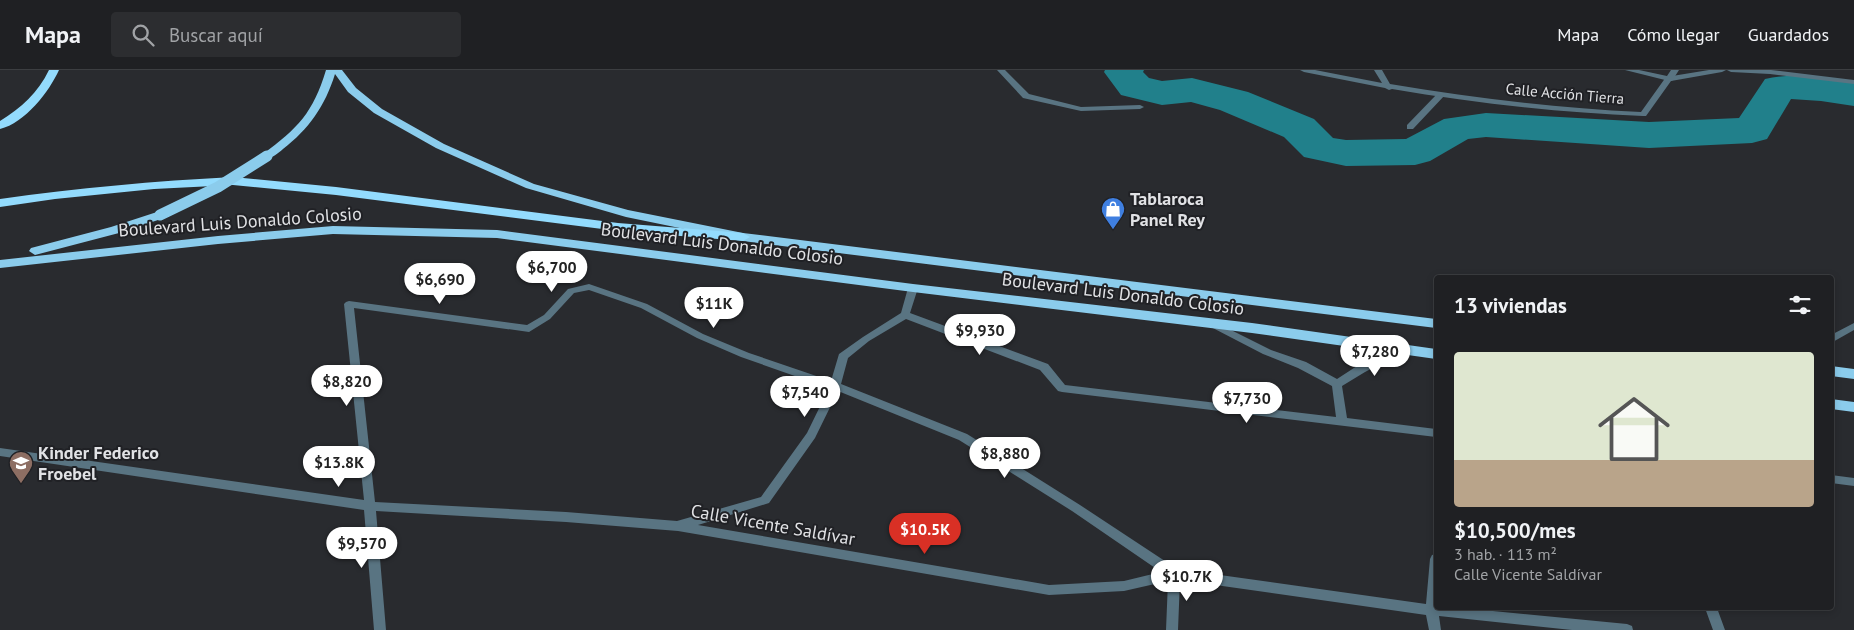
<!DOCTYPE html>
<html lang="es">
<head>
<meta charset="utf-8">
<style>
	body { margin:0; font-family:"PT Sans",sans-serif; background:#2c2d30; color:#f1f3f6; height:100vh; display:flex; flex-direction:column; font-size:19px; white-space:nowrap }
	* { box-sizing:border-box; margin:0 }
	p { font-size:16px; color:#a1a3a6 }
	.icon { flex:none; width:28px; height:28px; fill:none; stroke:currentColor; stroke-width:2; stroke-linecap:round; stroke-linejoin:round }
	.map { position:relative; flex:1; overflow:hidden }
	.drawer { position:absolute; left:1434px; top:205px; width:400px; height:335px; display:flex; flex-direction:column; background:#1f2023; border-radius:5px; box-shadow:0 2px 8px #0003,0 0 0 1px #3c3e41 }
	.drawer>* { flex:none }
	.price { position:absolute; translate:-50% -42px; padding:0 11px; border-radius:18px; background:#fff; color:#222; font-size:16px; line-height:32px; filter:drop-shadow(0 1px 2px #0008) }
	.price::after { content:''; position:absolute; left:50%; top:30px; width:15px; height:11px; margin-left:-8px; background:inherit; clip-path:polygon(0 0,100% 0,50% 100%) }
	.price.on { background:#d93025; color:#fff }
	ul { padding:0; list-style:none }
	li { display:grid; align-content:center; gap:10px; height:265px; padding:0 20px }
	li+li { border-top:1px solid #3c3e41 }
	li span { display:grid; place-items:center; height:155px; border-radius:5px; color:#555 }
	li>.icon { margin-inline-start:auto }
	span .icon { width:90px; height:90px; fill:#fffc; stroke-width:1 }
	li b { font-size:21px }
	h2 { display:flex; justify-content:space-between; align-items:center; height:60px; padding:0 20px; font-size:21px }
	header { display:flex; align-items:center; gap:30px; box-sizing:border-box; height:70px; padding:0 25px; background:#1f2023; border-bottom:1px solid #3c3e41 }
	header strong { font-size:24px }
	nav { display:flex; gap:28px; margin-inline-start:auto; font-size:18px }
	.search { width:350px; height:45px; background:#2c2d30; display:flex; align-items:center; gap:12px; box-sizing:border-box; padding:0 18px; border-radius:5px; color:#a1a3a6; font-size:19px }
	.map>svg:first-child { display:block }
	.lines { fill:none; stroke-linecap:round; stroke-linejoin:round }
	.river { fill:#21808b; fill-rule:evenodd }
	.minor { fill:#597482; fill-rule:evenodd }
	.tertiary { fill:#597482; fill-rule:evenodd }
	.trunk { fill:#8bccec; fill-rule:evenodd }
	.motorway { fill:#93dbfd; fill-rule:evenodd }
	.trunk-bridge { stroke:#8bccec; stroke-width:11 }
	.labels { text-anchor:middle; stroke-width:4; stroke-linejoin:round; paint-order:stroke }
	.far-street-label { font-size:15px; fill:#e1e2e5; stroke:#202125 }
	.poi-label { font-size:18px; font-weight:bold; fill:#e1e2e5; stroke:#202125; text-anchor:start }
	.street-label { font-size:18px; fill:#e1e2e5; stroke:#202125 }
</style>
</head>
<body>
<header>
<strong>Mapa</strong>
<div class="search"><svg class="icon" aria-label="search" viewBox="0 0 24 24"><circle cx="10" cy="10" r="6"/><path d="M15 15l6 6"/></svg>Buscar aquí</div>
<nav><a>Mapa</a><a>Cómo llegar</a><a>Guardados</a></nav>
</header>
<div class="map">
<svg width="1854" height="560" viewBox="0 0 1854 560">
	<rect width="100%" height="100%" fill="#292b2f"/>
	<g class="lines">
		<!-- river -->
		<path class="river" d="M1105,0H1144L1143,2L1149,8L1162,11L1192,8L1248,22L1314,49L1333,68L1346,70L1406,69L1444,49L1486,43L1649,52L1739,48L1765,9C1794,2 1825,8 1854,12V36L1821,31L1791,29L1767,69L1752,73L1649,78L1486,67L1468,69L1430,91L1415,95L1346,96L1304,87L1284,67L1220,40L1191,32L1162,35L1121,25L1104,2Z"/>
		<!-- minor -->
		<path class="minor" d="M997,0H1005L1029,24L1081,37L1140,35L1144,37L1140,39L1081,41L1023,28Z
			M1625,0H1639L1667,6L1671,0H1679L1672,11H1669Z
			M1438,23H1444L1445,25L1413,59H1407V55Z
			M589,214L647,234L703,264L749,283L831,311L839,284L863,267L901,243L908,218L913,215L918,218L910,243L1048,294L1065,315L1336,347L1332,316L1298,298L1263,284L1209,256L1207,254L1209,252H1215L1271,280L1306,292L1337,309L1357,296L1398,277H1406L1407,279L1406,281L1365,302L1342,316L1347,348L1436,359V367L1062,322L1058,321L1040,300L906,249L869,271L848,288L841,314L967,364L1080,435L1177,499L1426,534L1430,489L1432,485L1436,484V538H1462L1627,554L1632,556L1633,560H1572L1439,546L1441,560H1429L1426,545L1180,510L1178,560H1166L1168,511L1124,521L1049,525L678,461L566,452L376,441L386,560H374L364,440L0,386V378L364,430L344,234L346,232L349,231L527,255L544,245L568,219ZM589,220L641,238L697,268L741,287L829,318L807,363L761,427L677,451L566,442L375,432L354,238L529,262L550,249L574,223ZM838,321L959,370L1072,441L1161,502L1124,511L1049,515L698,455L769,433L815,368Z
			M1854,253V260L1831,273V265Z
			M1831,405L1854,408V416L1831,413Z
			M1705,538H1717L1725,560H1713Z"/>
		<!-- tertiary -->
		<path class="tertiary" d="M1300,0H1315L1382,13L1374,0H1382L1390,14C1474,28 1557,38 1641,42L1666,7L1709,0H1726L1722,2L1671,11L1646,46H1643C1559,43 1475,33 1392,19L1389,20L1385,18L1304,2Z
			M1727,0H1771L1854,10V14L1770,4L1731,2Z"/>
		<!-- trunk -->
		<path class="trunk" d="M326,0H342L356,18L382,39L444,74L534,114L628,140L743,163L1436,249V258L743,171L626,147L526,118L436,78L374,43L348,22L335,4C325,36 309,59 283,79C277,84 271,90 263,88L261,86L263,84C298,58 313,43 326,0Z
			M160,141L166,145L164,148L119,163L35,185L29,181L31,178L111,157Z
			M333,156L497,160L913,214L1252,253L1436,279V289L1252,263L913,222L497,168L333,164L218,174L0,198V190L218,166Z
			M1831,296L1854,299V309L1831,306Z
			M1831,329L1854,332V342L1831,339Z"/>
		<!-- motorway -->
		<path class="motorway" d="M49,0H59C49,22 25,53 0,59V51C21,38 38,23 49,0Z
			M233,107L336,117L618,153L743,163L750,167L743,171L618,161L336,125L233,115L154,119L55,129L0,137V129C77,118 155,111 233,107Z"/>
		<!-- trunk-bridge -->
		<path class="trunk-bridge" d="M160,145L218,117L267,86"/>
	</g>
	<!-- icons -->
	<defs>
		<g id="shop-pin" transform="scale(1.25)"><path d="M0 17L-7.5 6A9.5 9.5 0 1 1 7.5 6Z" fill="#3f7fe0" stroke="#202125"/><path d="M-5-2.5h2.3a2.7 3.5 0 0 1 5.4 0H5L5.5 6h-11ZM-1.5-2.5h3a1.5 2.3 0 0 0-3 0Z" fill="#fff"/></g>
		<g id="school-pin" transform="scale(1.25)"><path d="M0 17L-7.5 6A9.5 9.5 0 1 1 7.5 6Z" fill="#8d6e63" stroke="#202125"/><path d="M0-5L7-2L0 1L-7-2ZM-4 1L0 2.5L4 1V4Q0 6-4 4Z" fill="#fff"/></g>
	</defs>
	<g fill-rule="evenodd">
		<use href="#shop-pin" x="1113" y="139"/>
		<use href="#school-pin" x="21" y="393"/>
	</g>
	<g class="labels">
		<!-- far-street labels -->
		<g class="far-street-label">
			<text transform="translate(1565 24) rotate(5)" y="5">Calle Acción Tierra</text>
		</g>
		<!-- poi labels -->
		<g class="poi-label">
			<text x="1130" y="135">Tablaroca<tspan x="1130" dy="21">Panel Rey</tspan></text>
			<text x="38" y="389">Kinder Federico<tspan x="38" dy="21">Froebel</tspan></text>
		</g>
		<!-- street labels -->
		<g class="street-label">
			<text transform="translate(240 152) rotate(-4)" y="6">Boulevard Luis Donaldo Colosio</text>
			<text transform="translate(722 174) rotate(7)" y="6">Boulevard Luis Donaldo Colosio</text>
			<text transform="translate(1123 224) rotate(7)" y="6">Boulevard Luis Donaldo Colosio</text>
			<text transform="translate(773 455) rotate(10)" y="6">Calle Vicente Saldívar</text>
		</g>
	</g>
</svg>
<b class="price" style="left:552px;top:223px">$6,700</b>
<b class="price" style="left:440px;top:235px">$6,690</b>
<b class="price" style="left:714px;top:259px">$11K</b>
<b class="price" style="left:980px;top:286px">$9,930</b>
<b class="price" style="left:1375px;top:307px">$7,280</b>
<b class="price" style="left:347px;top:337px">$8,820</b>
<b class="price" style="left:805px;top:348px">$7,540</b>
<b class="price" style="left:1247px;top:354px">$7,730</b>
<b class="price" style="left:1005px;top:409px">$8,880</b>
<b class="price" style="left:339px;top:418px">$13.8K</b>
<b class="price on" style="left:925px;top:485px">$10.5K</b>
<b class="price" style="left:362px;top:499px">$9,570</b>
<b class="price" style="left:1187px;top:532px">$10.7K</b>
<section class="drawer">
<h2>13 viviendas<svg class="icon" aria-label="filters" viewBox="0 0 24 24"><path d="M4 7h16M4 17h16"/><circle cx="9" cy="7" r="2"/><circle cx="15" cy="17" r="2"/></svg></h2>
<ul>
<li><span style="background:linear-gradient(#dfe7d0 70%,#b9a48a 0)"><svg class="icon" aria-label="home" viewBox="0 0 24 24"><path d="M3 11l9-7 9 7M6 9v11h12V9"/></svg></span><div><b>$10,500/mes</b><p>3 hab. · 113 m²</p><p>Calle Vicente Saldívar</p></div></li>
</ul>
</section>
</div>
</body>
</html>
